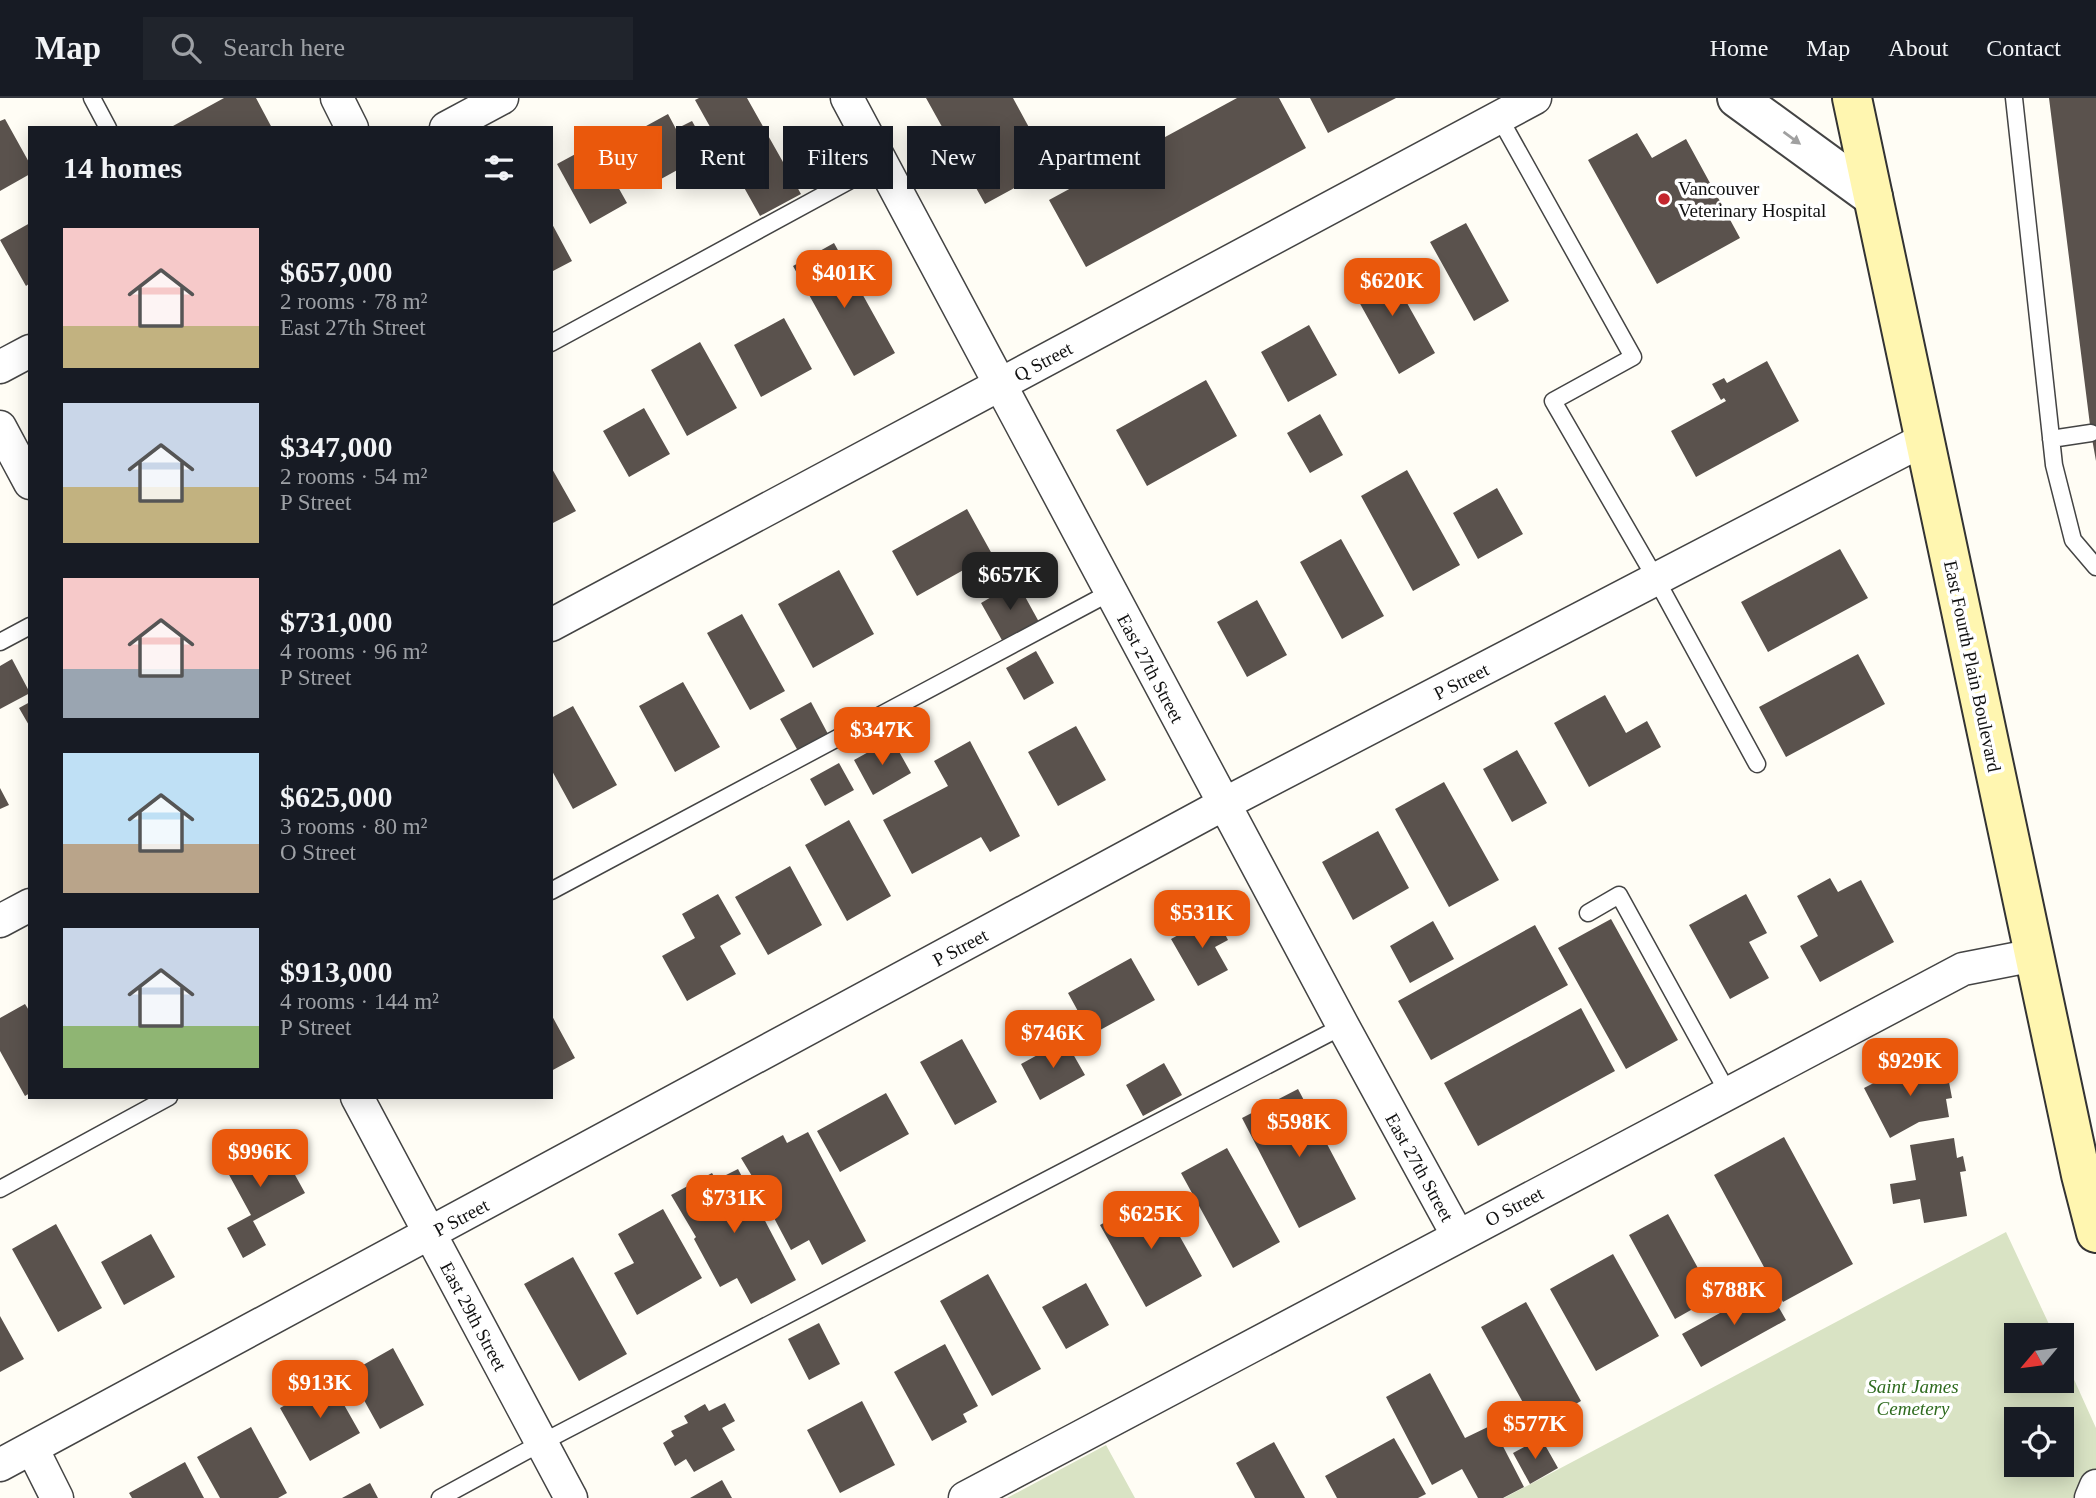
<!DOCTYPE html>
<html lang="en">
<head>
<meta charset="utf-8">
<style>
	body { margin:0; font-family:Georgia,serif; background:#20242c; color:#f1f3f6; height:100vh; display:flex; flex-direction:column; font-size:26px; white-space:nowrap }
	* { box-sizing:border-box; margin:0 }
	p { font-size:23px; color:#9ea1a6 }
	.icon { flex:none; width:38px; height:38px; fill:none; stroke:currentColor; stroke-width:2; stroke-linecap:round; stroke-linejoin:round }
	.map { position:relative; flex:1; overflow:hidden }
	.side { position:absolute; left:28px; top:28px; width:525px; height:973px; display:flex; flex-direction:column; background:#171b24; border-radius:0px; box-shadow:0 4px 18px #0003 }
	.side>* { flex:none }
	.guide { position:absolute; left:574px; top:28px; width:665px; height:63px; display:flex; gap:14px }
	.needle { width:46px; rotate:241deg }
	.tools { position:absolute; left:2004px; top:1225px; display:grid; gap:14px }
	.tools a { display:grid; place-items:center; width:70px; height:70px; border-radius:0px; background:#171b24; box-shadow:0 4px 18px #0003; font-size:35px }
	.price { position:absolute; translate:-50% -60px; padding:0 16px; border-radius:14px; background:#ea580c; color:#fff; font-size:23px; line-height:46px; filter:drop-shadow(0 2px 4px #0008) }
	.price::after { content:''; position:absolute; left:50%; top:42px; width:21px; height:16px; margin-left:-10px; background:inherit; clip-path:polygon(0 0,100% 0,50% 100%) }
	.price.active { background:#222; color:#fff }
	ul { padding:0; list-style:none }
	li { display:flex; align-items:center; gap:21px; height:175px; padding:0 35px }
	li span { display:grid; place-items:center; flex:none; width:196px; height:140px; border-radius:0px; color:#555 }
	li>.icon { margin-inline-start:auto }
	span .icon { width:84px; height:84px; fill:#fffc; stroke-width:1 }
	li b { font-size:30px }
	h2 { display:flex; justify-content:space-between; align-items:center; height:84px; padding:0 35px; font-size:30px }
	.chip { padding:0 24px; border-radius:0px; background:#171b24; box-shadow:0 4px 18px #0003; font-size:24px; line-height:63px }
	.chip.active { background:#ea580c; color:#fff }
	header { display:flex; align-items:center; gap:42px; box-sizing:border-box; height:98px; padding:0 35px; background:#171b24; border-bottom:2px solid #363941 }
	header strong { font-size:33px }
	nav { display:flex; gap:38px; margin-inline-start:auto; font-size:24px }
	.search { width:490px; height:63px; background:#20242c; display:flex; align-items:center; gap:18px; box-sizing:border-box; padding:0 24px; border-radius:0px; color:#9ea1a6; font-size:26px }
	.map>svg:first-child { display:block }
	.cemetery { fill:#d9e3c4; fill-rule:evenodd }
	.building { fill:#5a524d }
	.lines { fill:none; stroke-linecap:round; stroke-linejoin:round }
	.service-casing { stroke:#444; stroke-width:19 }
	.minor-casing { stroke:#444; stroke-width:35 }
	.tertiary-casing { stroke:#444; stroke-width:42 }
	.secondary-casing { stroke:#333; stroke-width:42 }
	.service { stroke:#fff; stroke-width:16 }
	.minor { stroke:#fff; stroke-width:32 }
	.tertiary { stroke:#fff; stroke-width:38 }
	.secondary { stroke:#fff6b0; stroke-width:38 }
	.oneway { fill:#a0a0a0 }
	.poi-dot { fill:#c4262e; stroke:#fff; stroke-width:2.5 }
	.labels { text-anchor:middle; stroke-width:7; stroke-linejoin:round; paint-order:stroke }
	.poi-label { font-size:19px; fill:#111; stroke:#fff; text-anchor:start }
	.street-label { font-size:19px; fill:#111; stroke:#fff }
	.park-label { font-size:19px; font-style:italic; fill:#2f6b1f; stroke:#fff }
</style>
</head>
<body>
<header>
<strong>Map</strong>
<div class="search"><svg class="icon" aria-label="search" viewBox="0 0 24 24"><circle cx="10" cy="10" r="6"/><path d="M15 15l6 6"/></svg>Search here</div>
<nav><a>Home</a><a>Map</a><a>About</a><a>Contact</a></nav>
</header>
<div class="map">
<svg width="2096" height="1400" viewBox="0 0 2096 1400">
	<rect width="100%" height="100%" fill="#fffdf5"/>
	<!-- cemetery -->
	<path class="cemetery" d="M2006,1134L2054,1237H2016V1283H2062V1255L2096,1330V1400H1504ZM2016,1321H2062V1367H2016Z
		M1106,1347L1135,1400H1007Z"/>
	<!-- building -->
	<path class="building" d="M224,0H256L272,30H174L173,28Z
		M699,0H747L801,96L760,118L695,2Z
		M926,0H1013L1051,70L985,106Z
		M1237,0H1279L1306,50L1086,169L1049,102Z
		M1310,0H1396L1328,35Z
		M2049,0H2096V363L2091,335Z
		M668,16L676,31L692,23L723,78L704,89L690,65L652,86L626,39Z
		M5,21L30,66V76L0,93V23Z
		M1637,35L1652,60L1686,41L1740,140L1657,186L1588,62Z
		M594,46L627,105L590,126L557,66Z
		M551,124L572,163L551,174Z
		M30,125V185L26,188L0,142Z
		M1466,125L1509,203L1474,223L1430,144Z
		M834,145L895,255L854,278L793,168Z
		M1384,164L1435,255L1399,276L1348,184Z
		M784,220L812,271L761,299L734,247Z
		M1309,227L1337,277L1288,304L1261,254Z
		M700,244L737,310L687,338L651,272Z
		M1767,263L1799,323L1696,379L1671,333L1726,303L1724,300L1721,302L1712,286L1724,280L1727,285Z
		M1206,282L1237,338L1147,388L1116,332Z
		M644,310L670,356L629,379L603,333Z
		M1320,316L1343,357L1310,375L1287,335Z
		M551,369L576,413L551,426Z
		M1407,372L1460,467L1413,493L1361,398Z
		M1497,390L1523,436L1478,461L1453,415Z
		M967,411L992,456L917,498L892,453Z
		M1341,441L1384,518L1342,541L1300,464Z
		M1840,451L1868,500L1768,554L1741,504Z
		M839,472L874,536L813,570L778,506Z
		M1017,484L1039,524L1003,544L981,505Z
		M1257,502L1287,557L1247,579L1217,524Z
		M742,516L785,593L750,612L707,535Z
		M1036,553L1054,585L1024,602L1006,570Z
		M1858,556L1885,606L1786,659L1759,609Z
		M12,561L30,595L0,611V568Z
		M683,584L720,649L675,674L639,608Z
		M1605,597L1626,635L1647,623L1661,649L1589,689L1554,625Z
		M30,604V629L19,610Z
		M811,604L828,636L798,653L780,621Z
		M573,608L617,687L573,711L551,671V620Z
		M1076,628L1106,682L1058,708L1028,654Z
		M892,641L911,675L873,697L854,662Z
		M970,643L1020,738L990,754L981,739L912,776L883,722L948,688L934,663Z
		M1517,652L1547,705L1512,724L1483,671Z
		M839,665L854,692L825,708L810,681Z
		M1444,684L1499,782L1449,809L1395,711Z
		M0,690L9,707L0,711Z
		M849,722L891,798L847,823L805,747Z
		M1378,733L1409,790L1353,822L1322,764Z
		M790,768L822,827L768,857L735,799Z
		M1830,780L1838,794L1861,782L1894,844L1820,884L1800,848L1818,838L1797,798Z
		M718,796L741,836L720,848L736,876L687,903L662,858L695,840L682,816Z
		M1746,796L1767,835L1749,844L1769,880L1730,901L1689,827Z
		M1215,817L1228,842L1215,849L1228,872L1198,888L1171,841Z
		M1611,821L1678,942L1626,971L1558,850Z
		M1433,823L1454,861L1410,885L1390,848Z
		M1535,827L1568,887L1431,962L1398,903Z
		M1131,860L1155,902L1091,937L1068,895Z
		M25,906L30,914V995L25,998L0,953V920Z
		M1581,910L1615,973L1478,1048L1444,985Z
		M551,916L575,960L551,973Z
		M962,941L997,1004L955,1027L920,964Z
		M1065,942L1085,977L1040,1002L1021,966Z
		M1164,965L1182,997L1143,1018L1126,987Z
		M1940,966L1944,985L1949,984L1952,1000L1946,1001L1949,1019L1919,1024L1890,1040L1864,990L1893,975Z
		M1298,991L1356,1101L1299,1130L1242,1020Z
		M886,995L909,1036L840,1074L817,1033Z
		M808,1034L866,1143L822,1167L809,1142L791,1152L765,1103H767L741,1060L783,1037L787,1045Z
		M273,1037L305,1095L253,1123L266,1147L243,1160L227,1130L251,1117L222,1064Z
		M1784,1039L1853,1166L1783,1204L1714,1077Z
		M1954,1040L1957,1060L1963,1058L1966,1073L1960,1074L1967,1118L1924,1125L1920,1101L1893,1106L1890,1086L1916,1082L1910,1047Z
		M1227,1050L1280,1144L1233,1170L1181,1075Z
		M738,1071L796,1182L751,1206L737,1180L720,1189L694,1141L696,1139L671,1097L712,1075L716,1082Z
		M1156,1096L1202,1178L1146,1209L1100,1127Z
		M663,1111L702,1180L637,1217L614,1175L634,1165L618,1136Z
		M1668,1116L1714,1199L1675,1221L1629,1137Z
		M56,1126L102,1210L58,1234L12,1151Z
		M151,1136L175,1179L124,1207L101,1164Z
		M1613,1156L1659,1238L1596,1273L1550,1191Z
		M573,1159L627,1256L579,1283L524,1186Z
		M988,1176L1041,1271L992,1298L940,1203Z
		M1086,1185L1109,1227L1066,1251L1042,1209Z
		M1767,1189L1786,1222L1701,1269L1682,1236Z
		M1526,1204L1581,1303L1536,1328L1481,1229Z
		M0,1218L24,1261L0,1274Z
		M819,1225L840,1266L809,1282L788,1241Z
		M945,1246L978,1308L963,1316L967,1324L932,1343L894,1274Z
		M393,1250L424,1307L380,1331L349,1275Z
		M1430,1275L1465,1340L1492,1327L1524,1389L1503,1400H1478L1462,1371L1432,1387L1386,1299Z
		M330,1282L360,1335L310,1363L280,1310Z
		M862,1303L895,1367L840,1395L807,1332Z
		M725,1305L735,1323L722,1330L735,1352L694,1374L686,1361L675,1368L663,1345L674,1338L671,1333L688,1325L684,1318L705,1306L709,1313Z
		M251,1329L287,1395L278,1400H220L197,1359Z
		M1394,1340L1426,1396L1418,1400H1337L1325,1378Z
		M1541,1340L1558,1370L1530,1386L1513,1355Z
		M1274,1344L1305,1400H1255L1236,1365Z
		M185,1364L204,1400H132L129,1395Z
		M722,1382L732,1400H690Z
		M370,1385L378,1400H342Z"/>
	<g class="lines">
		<!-- service casing -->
		<g class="service-casing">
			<path id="service" d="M92,0L108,30
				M2014,0L2054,367L2073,442L2096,469
				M1499,19L1633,259L1553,303L1656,481L1757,666
				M551,245L882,65
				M2051,341L2091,335
				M0,544L30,528
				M551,793L1111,494
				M1588,815L1619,797L1728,995
				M0,1091L169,999
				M440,1400L541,1345L1343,928"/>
		</g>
		<!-- minor casing -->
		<g class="minor-casing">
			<path id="minor" d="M337,0L352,30
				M847,0L1343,928L1458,1138
				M446,30L502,0
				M0,269L30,253
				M0,329L30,385
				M551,527L1535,0
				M0,823L30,807
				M357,999L571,1400
				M32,1350L57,1400
				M0,1367L1224,706L1925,341
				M965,1400L1963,871L2035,857
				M2091,1400L2096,1388"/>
		</g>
		<!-- tertiary casing -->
		<g class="tertiary-casing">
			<path id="tertiary" d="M1737,0L1873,99"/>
		</g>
		<!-- secondary casing -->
		<g class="secondary-casing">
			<path id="secondary" d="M1852,0L2081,1077L2096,1135"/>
		</g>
		<!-- service -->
		<use href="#service" class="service"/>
		<!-- minor -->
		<use href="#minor" class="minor"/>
		<!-- tertiary -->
		<use href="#tertiary" class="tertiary"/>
		<!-- secondary -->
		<use href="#secondary" class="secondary"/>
	</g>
	<!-- one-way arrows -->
	<defs><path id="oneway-solid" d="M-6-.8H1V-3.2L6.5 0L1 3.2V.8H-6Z" transform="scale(1.75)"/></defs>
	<use class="oneway" href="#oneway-solid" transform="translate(1792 40) rotate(36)"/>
	<!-- markers -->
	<circle class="poi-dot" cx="1664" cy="101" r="7"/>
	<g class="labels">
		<!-- poi labels -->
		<g class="poi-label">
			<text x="1678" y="97">Vancouver<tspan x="1678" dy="22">Veterinary Hospital</tspan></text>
		</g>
		<!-- street labels -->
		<g class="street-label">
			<text transform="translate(1043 263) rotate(-28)" y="7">Q Street</text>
			<text transform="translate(1973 568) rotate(78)" y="7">East Fourth Plain Boulevard</text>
			<text transform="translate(1151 570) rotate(62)" y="7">East 27th Street</text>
			<text transform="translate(1461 583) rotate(-27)" y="7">P Street</text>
			<text transform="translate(960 849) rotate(-28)" y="7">P Street</text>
			<text transform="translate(1420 1069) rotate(61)" y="7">East 27th Street</text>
			<text transform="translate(1514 1108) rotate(-28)" y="7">O Street</text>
			<text transform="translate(461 1119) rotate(-28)" y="7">P Street</text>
			<text transform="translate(474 1218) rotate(62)" y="7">East 29th Street</text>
		</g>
		<!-- park labels -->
		<g class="park-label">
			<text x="1913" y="1295">Saint James<tspan x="1913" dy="22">Cemetery</tspan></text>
		</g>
	</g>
</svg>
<div class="tools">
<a><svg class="needle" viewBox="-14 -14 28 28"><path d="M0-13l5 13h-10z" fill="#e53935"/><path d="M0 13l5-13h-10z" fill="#9ea1a6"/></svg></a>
<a><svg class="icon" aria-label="locate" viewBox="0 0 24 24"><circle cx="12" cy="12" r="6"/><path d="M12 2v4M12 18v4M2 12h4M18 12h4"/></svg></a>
</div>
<b class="price" style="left:844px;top:212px">$401K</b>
<b class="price" style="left:1392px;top:220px">$620K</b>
<b class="price active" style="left:1010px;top:514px">$657K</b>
<b class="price" style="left:882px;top:669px">$347K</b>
<b class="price" style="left:1202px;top:852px">$531K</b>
<b class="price" style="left:1053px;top:972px">$746K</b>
<b class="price" style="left:1910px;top:1000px">$929K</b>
<b class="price" style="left:1299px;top:1061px">$598K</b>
<b class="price" style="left:260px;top:1091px">$996K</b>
<b class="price" style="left:734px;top:1137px">$731K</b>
<b class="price" style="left:1151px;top:1153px">$625K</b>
<b class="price" style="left:1734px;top:1229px">$788K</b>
<b class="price" style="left:320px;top:1322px">$913K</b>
<b class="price" style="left:1535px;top:1363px">$577K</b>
<div class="guide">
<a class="chip active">Buy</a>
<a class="chip">Rent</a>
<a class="chip">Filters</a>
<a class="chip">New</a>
<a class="chip">Apartment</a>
</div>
<section class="side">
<h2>14 homes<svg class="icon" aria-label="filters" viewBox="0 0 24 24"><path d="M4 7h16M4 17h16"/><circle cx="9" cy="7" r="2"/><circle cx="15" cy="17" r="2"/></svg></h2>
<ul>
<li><span style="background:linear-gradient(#f6c9c9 70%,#c2b280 0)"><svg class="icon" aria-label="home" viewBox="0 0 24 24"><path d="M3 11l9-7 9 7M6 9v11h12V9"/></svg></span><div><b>$657,000</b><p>2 rooms · 78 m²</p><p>East 27th Street</p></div></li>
<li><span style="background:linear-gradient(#c9d6e8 60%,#c2b280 0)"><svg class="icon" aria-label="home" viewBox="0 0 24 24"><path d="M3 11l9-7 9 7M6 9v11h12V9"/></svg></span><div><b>$347,000</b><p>2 rooms · 54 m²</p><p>P Street</p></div></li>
<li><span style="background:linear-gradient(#f6c9c9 65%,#9aa5b1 0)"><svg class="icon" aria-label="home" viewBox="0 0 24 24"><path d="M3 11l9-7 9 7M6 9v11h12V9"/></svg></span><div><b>$731,000</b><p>4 rooms · 96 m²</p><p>P Street</p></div></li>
<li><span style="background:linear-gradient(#bfe0f5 65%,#b9a48a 0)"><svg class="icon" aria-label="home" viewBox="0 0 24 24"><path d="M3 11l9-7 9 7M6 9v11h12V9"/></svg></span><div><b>$625,000</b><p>3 rooms · 80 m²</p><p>O Street</p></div></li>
<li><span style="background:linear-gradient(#c9d6e8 70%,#8fb573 0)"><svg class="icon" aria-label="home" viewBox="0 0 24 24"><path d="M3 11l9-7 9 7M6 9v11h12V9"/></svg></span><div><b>$913,000</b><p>4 rooms · 144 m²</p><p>P Street</p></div></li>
</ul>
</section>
</div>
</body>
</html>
